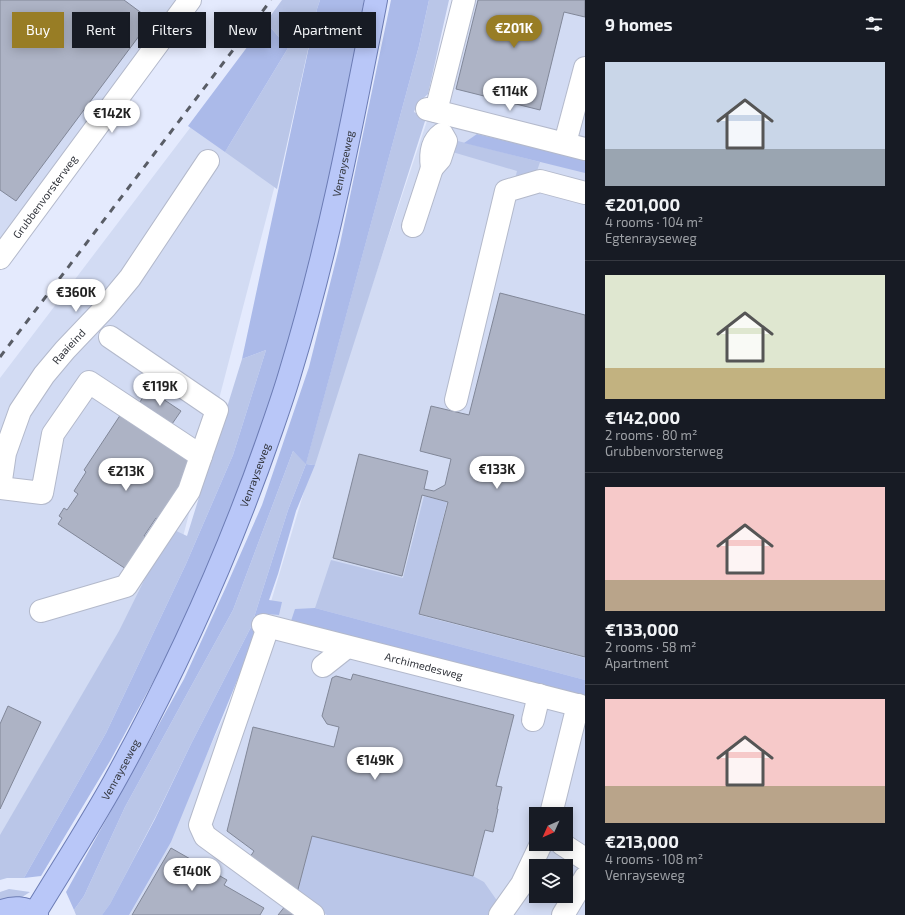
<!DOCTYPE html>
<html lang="en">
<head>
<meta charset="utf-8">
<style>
	body { margin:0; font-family:"Exo 2",sans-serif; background:#242831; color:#f1f3f6; height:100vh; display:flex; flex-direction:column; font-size:15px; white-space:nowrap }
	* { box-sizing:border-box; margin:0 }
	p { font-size:13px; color:#9ea1a6 }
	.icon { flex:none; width:22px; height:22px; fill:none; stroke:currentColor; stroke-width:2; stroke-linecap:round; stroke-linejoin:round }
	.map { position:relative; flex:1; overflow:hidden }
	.panel { display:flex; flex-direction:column; background:#171b24; width:320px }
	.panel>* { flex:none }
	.hud { position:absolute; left:12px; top:12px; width:380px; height:36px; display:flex; gap:8px }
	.needle { width:26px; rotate:225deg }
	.controls { position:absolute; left:529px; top:807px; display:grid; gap:8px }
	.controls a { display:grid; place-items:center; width:44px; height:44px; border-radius:0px; background:#171b24; box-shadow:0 2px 10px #0003; font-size:20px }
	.price { position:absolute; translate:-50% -34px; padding:0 9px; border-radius:14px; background:#fff; color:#222; font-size:13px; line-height:26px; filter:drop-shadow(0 1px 2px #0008) }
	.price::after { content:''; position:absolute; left:50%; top:24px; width:12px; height:9px; margin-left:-6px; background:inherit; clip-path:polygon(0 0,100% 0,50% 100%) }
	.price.on { background:#987d25; color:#fff }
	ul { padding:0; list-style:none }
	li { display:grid; align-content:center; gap:8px; height:212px; padding:0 20px }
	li+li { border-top:1px solid #363941 }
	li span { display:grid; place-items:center; height:124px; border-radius:0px; color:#555 }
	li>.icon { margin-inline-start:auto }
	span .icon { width:72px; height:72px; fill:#fffc; stroke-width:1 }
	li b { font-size:17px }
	h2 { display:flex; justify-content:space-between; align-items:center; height:48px; padding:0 20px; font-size:17px }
	.pill { padding:0 14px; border-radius:0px; background:#171b24; box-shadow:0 2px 10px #0003; font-size:14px; line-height:36px }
	.pill.on { background:#987d25; color:#fff }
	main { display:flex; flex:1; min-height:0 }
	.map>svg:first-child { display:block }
	.built { fill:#d2dbf3; fill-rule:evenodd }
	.green { fill:#bac6e8 }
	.forest { fill:#abbae9 }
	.building { fill:#adb3c5; stroke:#818798 }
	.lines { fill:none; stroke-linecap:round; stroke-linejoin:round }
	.minor-casing { stroke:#b3b9cb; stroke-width:24 }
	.major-casing { stroke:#6c7cb4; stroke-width:24 }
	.minor { stroke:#fff; stroke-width:22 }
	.major { stroke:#b9c7f8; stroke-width:22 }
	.rail { stroke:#595d66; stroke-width:3; stroke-dasharray:7 7; stroke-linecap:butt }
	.labels { text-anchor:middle; stroke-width:3.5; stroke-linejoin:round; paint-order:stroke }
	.street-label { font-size:11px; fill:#33363d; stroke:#fff }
</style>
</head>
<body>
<main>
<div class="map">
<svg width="585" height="915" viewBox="0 0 585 915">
	<rect width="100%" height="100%" fill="#e4eafd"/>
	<!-- built -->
	<path class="built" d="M0,0H181L0,240Z
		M459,0H585V915H87L196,778L254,650L267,615L312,465L427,121L453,32ZM536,814H566V844H536ZM536,866H566V896H536Z
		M193,124L276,181L179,552L0,873V378Z"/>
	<!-- green -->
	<path class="green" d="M282,0H320L317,9L277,189L225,152L288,48L266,22Z
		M429,0H449L428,94L417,104L414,112L426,118L315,465L306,464L288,510L251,627L191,744L156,816L110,904L102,915H76L74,910L84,896L125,807L233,610L293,451L306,463L419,46Z
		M450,139L540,162L536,174L515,179L517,171L449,151Z
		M266,350L233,455L186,564L106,733L24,878H7L0,880V835L119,631L170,528L187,536L242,359Z
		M424,496L447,502L419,615L585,658V680L315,608L331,560L403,578Z
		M312,836L473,876L484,882L498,902L488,915H327L297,893Z
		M9,889L30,892L19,899L0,903V892Z"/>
	<!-- forest -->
	<path class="forest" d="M320,0H364L327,209L306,299L217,554L167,656L110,761L41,876L24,878L106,733L186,564L233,455L266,350L242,359L317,9Z
		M391,0H429L419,46L306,464L315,465L296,511L278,574L269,600L282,602L279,615L267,614L255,637L171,842L129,915H102L110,904L155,819L191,744L251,627L288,510L306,464L293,451L233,610L125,807L84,896L74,910L66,892L184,679L226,587L262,505L309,367L340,244Z
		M266,22L288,48L225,152L188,126Z
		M477,134L585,160V173L464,143Z
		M315,608L585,680V698L290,624L295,609Z"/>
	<!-- building -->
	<path class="building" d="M0,0H124L151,20L16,201L0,190Z
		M478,0H585V17L564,12L540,110L456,89Z
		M500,293L585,315V657L419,614L448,502L422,495L402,576L333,558L359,454L428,471L424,489L434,491L445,485L451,459L420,451L431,406L469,415Z
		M148,389L181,411L172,424L140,402Z
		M121,414L196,463L161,522L156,518L144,536L149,540L129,571L58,524L62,518L59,516L64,508L67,510L78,494L74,491L86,472L84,470Z
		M353,674L514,715L496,786L502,787L497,809H498L493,832L485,830L473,876L312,836L297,893L248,860L254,851L227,831L253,727L334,747L339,727L327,724L322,716L332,678L336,676L351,680Z
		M8,706L41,722L0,809V724Z
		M171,848L227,880L224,885L264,908L260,915H132Z
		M286,905L300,915H278Z"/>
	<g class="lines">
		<!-- minor casing -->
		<g class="minor-casing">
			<g id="minor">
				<path d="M427,109L585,149"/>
				<path d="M436,111L464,0"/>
				<path d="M442,134L446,141L440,159L432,168C430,155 431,142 442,134Z"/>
				<path d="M565,143L585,68"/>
				<path d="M413,226L432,168"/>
				<path id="s1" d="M0,258L190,0"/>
				<path d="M456,400L506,191L540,181L585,193"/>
				<path id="s2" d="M0,487L5,453L20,411L44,375L65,350L105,308L130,278L208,161"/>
				<path d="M0,488L42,493L53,434L89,382L201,456L217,410L110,337"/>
				<path d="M41,611L126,586L189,491L201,456"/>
				<path id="s3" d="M263,625L585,707"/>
				<path d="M268,627L200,825L205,836L313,915"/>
				<path d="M323,666L347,647"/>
				<path d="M533,720L539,695"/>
				<path d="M551,814L578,705"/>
				<path d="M562,844L585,859"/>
				<path d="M500,915L522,884L541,844"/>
				<path d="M563,915L585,878"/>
			</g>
		</g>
		<!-- major casing -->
		<g class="major-casing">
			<g id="major">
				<path d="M0,912C12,906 26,907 37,915"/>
				<path id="s4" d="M35,913C61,870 89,827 114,782C176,670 229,553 271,431C278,411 285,391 291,370C328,249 352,124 376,0"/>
			</g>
		</g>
		<!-- minor -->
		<use href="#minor" class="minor"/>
		<!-- major -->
		<use href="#major" class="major"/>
		<!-- rail -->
		<path class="rail" d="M0,357L271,0"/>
	</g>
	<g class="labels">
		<!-- street labels -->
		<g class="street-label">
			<text dy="4" stroke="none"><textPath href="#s4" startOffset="815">Venrayseweg</textPath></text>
			<text dy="4" stroke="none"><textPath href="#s1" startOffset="76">Grubbenvorsterweg</textPath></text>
			<text dy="4" stroke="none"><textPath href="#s2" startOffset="160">Raaieind</textPath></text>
			<text dy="4" stroke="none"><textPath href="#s4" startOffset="491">Venrayseweg</textPath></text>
			<text dy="4" stroke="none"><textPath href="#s3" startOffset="166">Archimedesweg</textPath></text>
			<text dy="4" stroke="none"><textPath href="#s4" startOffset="167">Venrayseweg</textPath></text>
		</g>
	</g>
</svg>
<div class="controls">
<a><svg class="needle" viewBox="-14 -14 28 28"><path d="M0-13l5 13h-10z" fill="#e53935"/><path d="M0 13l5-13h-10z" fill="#9ea1a6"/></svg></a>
<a><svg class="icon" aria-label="layers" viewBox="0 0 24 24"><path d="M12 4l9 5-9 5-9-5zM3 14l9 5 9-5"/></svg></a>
</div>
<b class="price on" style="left:514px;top:49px">€201K</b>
<b class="price" style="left:510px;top:112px">€114K</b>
<b class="price" style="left:112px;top:134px">€142K</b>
<b class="price" style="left:76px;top:313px">€360K</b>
<b class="price" style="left:160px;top:407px">€119K</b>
<b class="price" style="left:497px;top:490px">€133K</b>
<b class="price" style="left:126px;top:492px">€213K</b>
<b class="price" style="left:375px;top:781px">€149K</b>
<b class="price" style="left:192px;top:892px">€140K</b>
<div class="hud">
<a class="pill on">Buy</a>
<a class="pill">Rent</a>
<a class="pill">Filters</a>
<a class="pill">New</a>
<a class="pill">Apartment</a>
</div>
</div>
<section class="panel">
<h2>9 homes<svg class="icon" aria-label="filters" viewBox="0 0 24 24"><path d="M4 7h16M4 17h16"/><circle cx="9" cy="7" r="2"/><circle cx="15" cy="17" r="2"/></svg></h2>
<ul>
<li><span style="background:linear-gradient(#c9d6e8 70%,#9aa5b1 0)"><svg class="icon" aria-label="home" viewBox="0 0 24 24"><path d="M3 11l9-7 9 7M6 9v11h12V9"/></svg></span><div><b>€201,000</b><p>4 rooms · 104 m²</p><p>Egtenrayseweg</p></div></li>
<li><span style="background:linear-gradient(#dfe7d0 75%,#c2b280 0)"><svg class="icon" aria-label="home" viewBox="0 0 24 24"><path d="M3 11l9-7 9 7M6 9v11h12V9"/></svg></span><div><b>€142,000</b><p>2 rooms · 80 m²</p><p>Grubbenvorsterweg</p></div></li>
<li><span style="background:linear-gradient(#f6c9c9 75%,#b9a48a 0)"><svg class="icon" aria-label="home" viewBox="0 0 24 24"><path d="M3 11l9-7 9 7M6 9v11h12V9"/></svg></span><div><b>€133,000</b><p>2 rooms · 58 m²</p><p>Apartment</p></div></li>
<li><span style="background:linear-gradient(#f6c9c9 70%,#b9a48a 0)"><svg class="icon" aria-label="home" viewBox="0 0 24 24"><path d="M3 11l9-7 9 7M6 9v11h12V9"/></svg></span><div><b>€213,000</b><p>4 rooms · 108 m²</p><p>Venrayseweg</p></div></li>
</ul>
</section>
</main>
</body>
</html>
